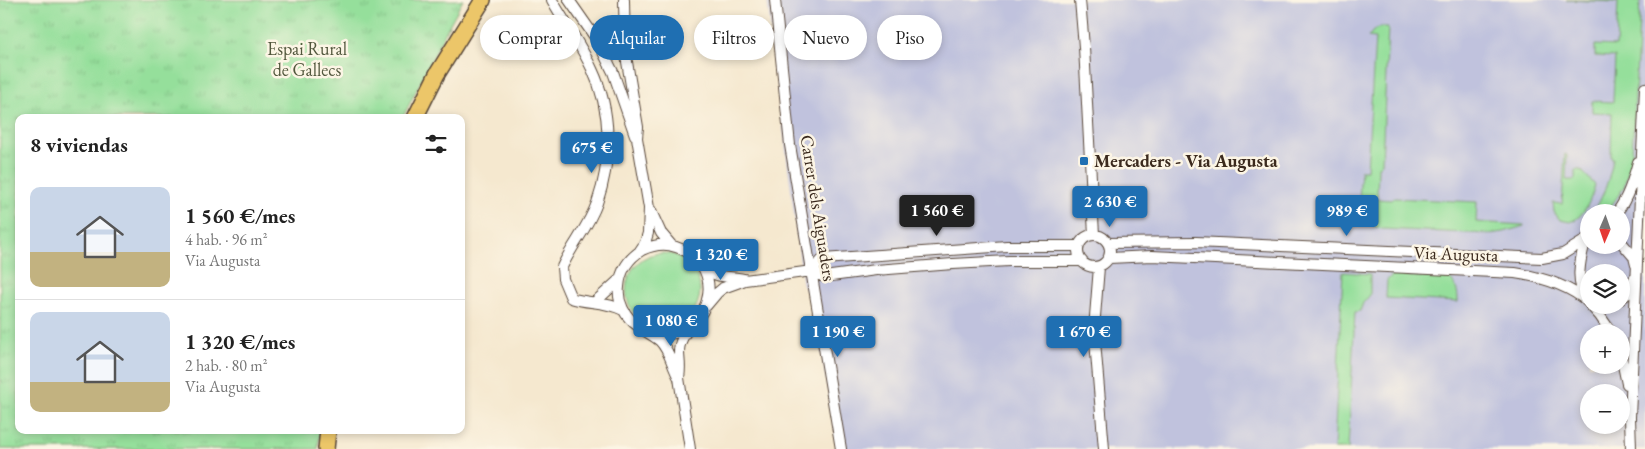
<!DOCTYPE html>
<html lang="es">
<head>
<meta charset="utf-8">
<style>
	body { margin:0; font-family:"EB Garamond",serif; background:#f6f6f6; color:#222; height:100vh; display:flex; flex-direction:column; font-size:19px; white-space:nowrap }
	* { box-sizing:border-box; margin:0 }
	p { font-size:16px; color:#767676 }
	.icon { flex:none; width:28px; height:28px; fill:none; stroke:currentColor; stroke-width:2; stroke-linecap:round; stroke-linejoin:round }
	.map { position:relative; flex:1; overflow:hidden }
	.sheet { position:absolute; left:15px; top:114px; width:450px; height:320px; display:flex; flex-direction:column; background:#fff; border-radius:10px; box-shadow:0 2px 8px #0003 }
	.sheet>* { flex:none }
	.hud { position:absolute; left:480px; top:15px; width:475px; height:45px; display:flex; gap:10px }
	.needle { width:32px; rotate:182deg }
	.tools { position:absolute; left:1580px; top:204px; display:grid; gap:10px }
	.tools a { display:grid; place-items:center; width:50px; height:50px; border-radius:50%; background:#fff; box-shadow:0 2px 8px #0003; font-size:25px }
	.price { position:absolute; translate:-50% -42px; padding:0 11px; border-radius:5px; background:#1f6fb2; color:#fff; font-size:16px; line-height:32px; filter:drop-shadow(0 1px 2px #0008) }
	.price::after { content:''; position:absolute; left:50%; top:30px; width:15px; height:11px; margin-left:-8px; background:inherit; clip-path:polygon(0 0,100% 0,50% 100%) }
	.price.active { background:#222; color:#fff }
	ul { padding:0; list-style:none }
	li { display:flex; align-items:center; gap:15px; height:125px; padding:0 15px }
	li+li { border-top:1px solid #e0e0e0 }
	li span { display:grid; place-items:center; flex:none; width:140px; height:100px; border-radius:10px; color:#555 }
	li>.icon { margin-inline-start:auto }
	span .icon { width:60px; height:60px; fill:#fffc; stroke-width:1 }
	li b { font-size:21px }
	h2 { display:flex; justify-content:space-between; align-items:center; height:60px; padding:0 15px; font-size:21px }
	.pill { padding:0 18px; border-radius:22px; background:#fff; box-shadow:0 2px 8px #0003; font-size:18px; line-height:45px }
	.pill.active { background:#1f6fb2; color:#fff }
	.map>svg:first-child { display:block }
	.industrial { fill:#c0c2dd; fill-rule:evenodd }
	.grass { fill:#95df9b; stroke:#68845c }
	.park { fill:url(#park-tufts); stroke:#68845c }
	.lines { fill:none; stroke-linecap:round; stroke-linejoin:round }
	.minor-casing { stroke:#574639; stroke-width:12 }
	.highway-casing { stroke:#574639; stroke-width:18 }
	.minor { stroke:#fff; stroke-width:10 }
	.highway { stroke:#ecc669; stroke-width:15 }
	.poi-dot { fill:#1f6fb2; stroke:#fcf5e5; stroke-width:2 }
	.labels { text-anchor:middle; stroke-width:5; stroke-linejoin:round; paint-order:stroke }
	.park-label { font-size:18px; fill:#52573d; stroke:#fcf5e5 }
	.poi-label { font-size:18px; font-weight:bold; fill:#3b2a1e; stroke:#fcf5e5; text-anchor:start }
	.street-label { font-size:18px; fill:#3b2a1e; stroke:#fcf5e5 }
</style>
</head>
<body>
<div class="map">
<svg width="1645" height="449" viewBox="0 0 1645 449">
	<defs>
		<pattern id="park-tufts" width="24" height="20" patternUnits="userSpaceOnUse" patternTransform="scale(1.25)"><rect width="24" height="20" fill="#95df9b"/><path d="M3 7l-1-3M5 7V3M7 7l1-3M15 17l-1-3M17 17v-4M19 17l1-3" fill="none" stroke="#81c085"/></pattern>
	</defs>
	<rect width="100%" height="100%" fill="#fcf5e5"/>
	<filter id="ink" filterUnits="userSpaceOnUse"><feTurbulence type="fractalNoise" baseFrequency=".02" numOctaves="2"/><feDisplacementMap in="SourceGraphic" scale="10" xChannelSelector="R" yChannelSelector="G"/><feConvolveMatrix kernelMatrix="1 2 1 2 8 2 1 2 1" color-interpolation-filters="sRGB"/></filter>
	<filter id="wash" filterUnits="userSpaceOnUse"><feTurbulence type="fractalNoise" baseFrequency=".0096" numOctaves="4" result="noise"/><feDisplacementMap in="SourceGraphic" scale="20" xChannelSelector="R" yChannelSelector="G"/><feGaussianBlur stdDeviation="1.12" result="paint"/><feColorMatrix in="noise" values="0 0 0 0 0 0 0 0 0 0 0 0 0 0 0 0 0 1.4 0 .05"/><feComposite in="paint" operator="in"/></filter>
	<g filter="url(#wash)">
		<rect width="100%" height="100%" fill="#f5e8cf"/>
		<!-- industrial -->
		<path class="industrial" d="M767,0H1645V449H838L812,300L803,285ZM1589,212H1621V245H1589ZM1589,272H1621V305H1589ZM1589,332H1621V365H1589ZM1589,392H1621V425H1589Z"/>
		<!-- grass -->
		<path class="grass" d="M1566,0H1640L1632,155L1624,187L1607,212H1594C1603,196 1611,176 1613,158L1611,157L1612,113L1592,112V101L1613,102L1615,57L1595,56V45L1616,46L1618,2Z
			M1381,27H1388L1382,163L1378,167L1377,199L1392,200L1394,198L1477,202L1476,222L1524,225V226L1504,232L1488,234L1382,229C1353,223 1360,192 1361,170H1367L1375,38L1368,37L1374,30Z
			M1565,154L1567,155L1566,180H1575V170H1581L1595,185C1591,199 1585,217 1570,222L1560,220L1554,212L1553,203L1562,204Z
			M626 290a37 37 0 1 1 74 0a37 37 0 1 1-74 0Z
			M1343,272L1370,274V295L1363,303L1360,311L1355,312L1348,449H1334Z
			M1393,275L1450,279C1457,287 1458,292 1458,302L1386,298L1387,280Z"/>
		<!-- park -->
		<path class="park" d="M0,0H463L446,31L403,117L19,118V430H320L318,449H0Z"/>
	</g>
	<g filter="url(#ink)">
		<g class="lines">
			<!-- minor casing -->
			<g class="minor-casing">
				<path id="minor" d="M552,0C565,23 581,45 592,69C612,111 612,160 597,203C589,226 572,245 562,267L563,279L571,298C589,304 605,301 623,310
					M569,0L597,40L613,72L635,135
					M624,0L625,50L638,127L637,138L649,208L648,233L645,243L639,252
					M775,0L790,145L841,449
					M1080,0L1084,47L1094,235
					M650,209L661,233L672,246
					M1617,212C1628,198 1633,180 1638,162
					M1078 251a16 16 0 1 1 32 0a16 16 0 1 1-32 0Z
					M1621,242L1634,257L1636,265
					M1108,243L1196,242L1542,258L1563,254L1589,238
					M1109,258L1152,256L1515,273C1541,277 1569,285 1589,303
					M704,267C718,280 727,275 744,279
					M1099,267L1094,329L1104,449
					M812,271L823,259L1007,246H1079
					M1621,299L1627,294L1634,279
					M1588,301C1574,284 1580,259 1586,239H1589
					M595,302L619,280
					M1590,305L1600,316L1611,332
					M1605,305H1609
					M706,306L717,293L723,288L745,280L812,271L824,277L876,270L953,264L1009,261H1082
					M688,329C672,352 683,355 679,378L690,449
					M648,332C708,349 734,265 676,247C665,243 653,245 642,250C629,258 620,271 619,287C617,302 625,317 638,326C645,332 653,335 660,341C670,351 672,366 679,378
					M1621,356L1627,384
					M1631,449L1630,417L1645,88"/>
			</g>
			<!-- highway casing -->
			<g class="highway-casing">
				<path id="highway" d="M415,118L437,74L483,0
					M326,449L328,430"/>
			</g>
			<!-- minor -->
			<use href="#minor" class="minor"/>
			<!-- highway -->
			<use href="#highway" class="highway"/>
		</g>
	</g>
	<!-- markers -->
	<rect class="poi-dot" x="1079" y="156" width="10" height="10" rx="2.5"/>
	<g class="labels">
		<!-- park labels -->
		<g class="park-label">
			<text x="307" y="55">Espai Rural<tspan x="307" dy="21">de Gallecs</tspan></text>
		</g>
		<!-- poi labels -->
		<g class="poi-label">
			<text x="1094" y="167">Mercaders - Via Augusta</text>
		</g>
		<!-- street labels -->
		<g class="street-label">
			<text transform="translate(818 208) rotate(81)" y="6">Carrer dels Aiguaders</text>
			<text transform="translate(1456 254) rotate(2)" y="6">Via Augusta</text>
		</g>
	</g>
</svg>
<div class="tools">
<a><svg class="needle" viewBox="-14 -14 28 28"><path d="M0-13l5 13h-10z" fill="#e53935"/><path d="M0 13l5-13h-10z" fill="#767676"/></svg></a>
<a><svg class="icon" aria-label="layers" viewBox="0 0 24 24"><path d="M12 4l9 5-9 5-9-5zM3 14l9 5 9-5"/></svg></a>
<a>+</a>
<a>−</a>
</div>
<b class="price" style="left:592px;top:174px">675 €</b>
<b class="price" style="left:1110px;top:228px">2 630 €</b>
<b class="price active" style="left:937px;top:237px">1 560 €</b>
<b class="price" style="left:1347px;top:237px">989 €</b>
<b class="price" style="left:721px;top:281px">1 320 €</b>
<b class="price" style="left:671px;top:347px">1 080 €</b>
<b class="price" style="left:838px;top:358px">1 190 €</b>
<b class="price" style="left:1084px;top:358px">1 670 €</b>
<div class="hud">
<a class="pill">Comprar</a>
<a class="pill active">Alquilar</a>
<a class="pill">Filtros</a>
<a class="pill">Nuevo</a>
<a class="pill">Piso</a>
</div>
<section class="sheet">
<h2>8 viviendas<svg class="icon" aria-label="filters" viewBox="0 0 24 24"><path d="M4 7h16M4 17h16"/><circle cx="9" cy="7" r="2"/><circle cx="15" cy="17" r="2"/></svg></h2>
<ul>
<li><span style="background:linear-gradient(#c9d6e8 65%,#c2b280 0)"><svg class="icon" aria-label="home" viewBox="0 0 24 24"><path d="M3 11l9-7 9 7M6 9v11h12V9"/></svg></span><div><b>1 560 €/mes</b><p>4 hab. · 96 m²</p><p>Via Augusta</p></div></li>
<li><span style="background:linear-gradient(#c9d6e8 70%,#c2b280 0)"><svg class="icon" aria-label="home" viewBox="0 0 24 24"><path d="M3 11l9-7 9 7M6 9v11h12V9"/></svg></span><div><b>1 320 €/mes</b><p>2 hab. · 80 m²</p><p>Via Augusta</p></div></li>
</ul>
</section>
</div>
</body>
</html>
